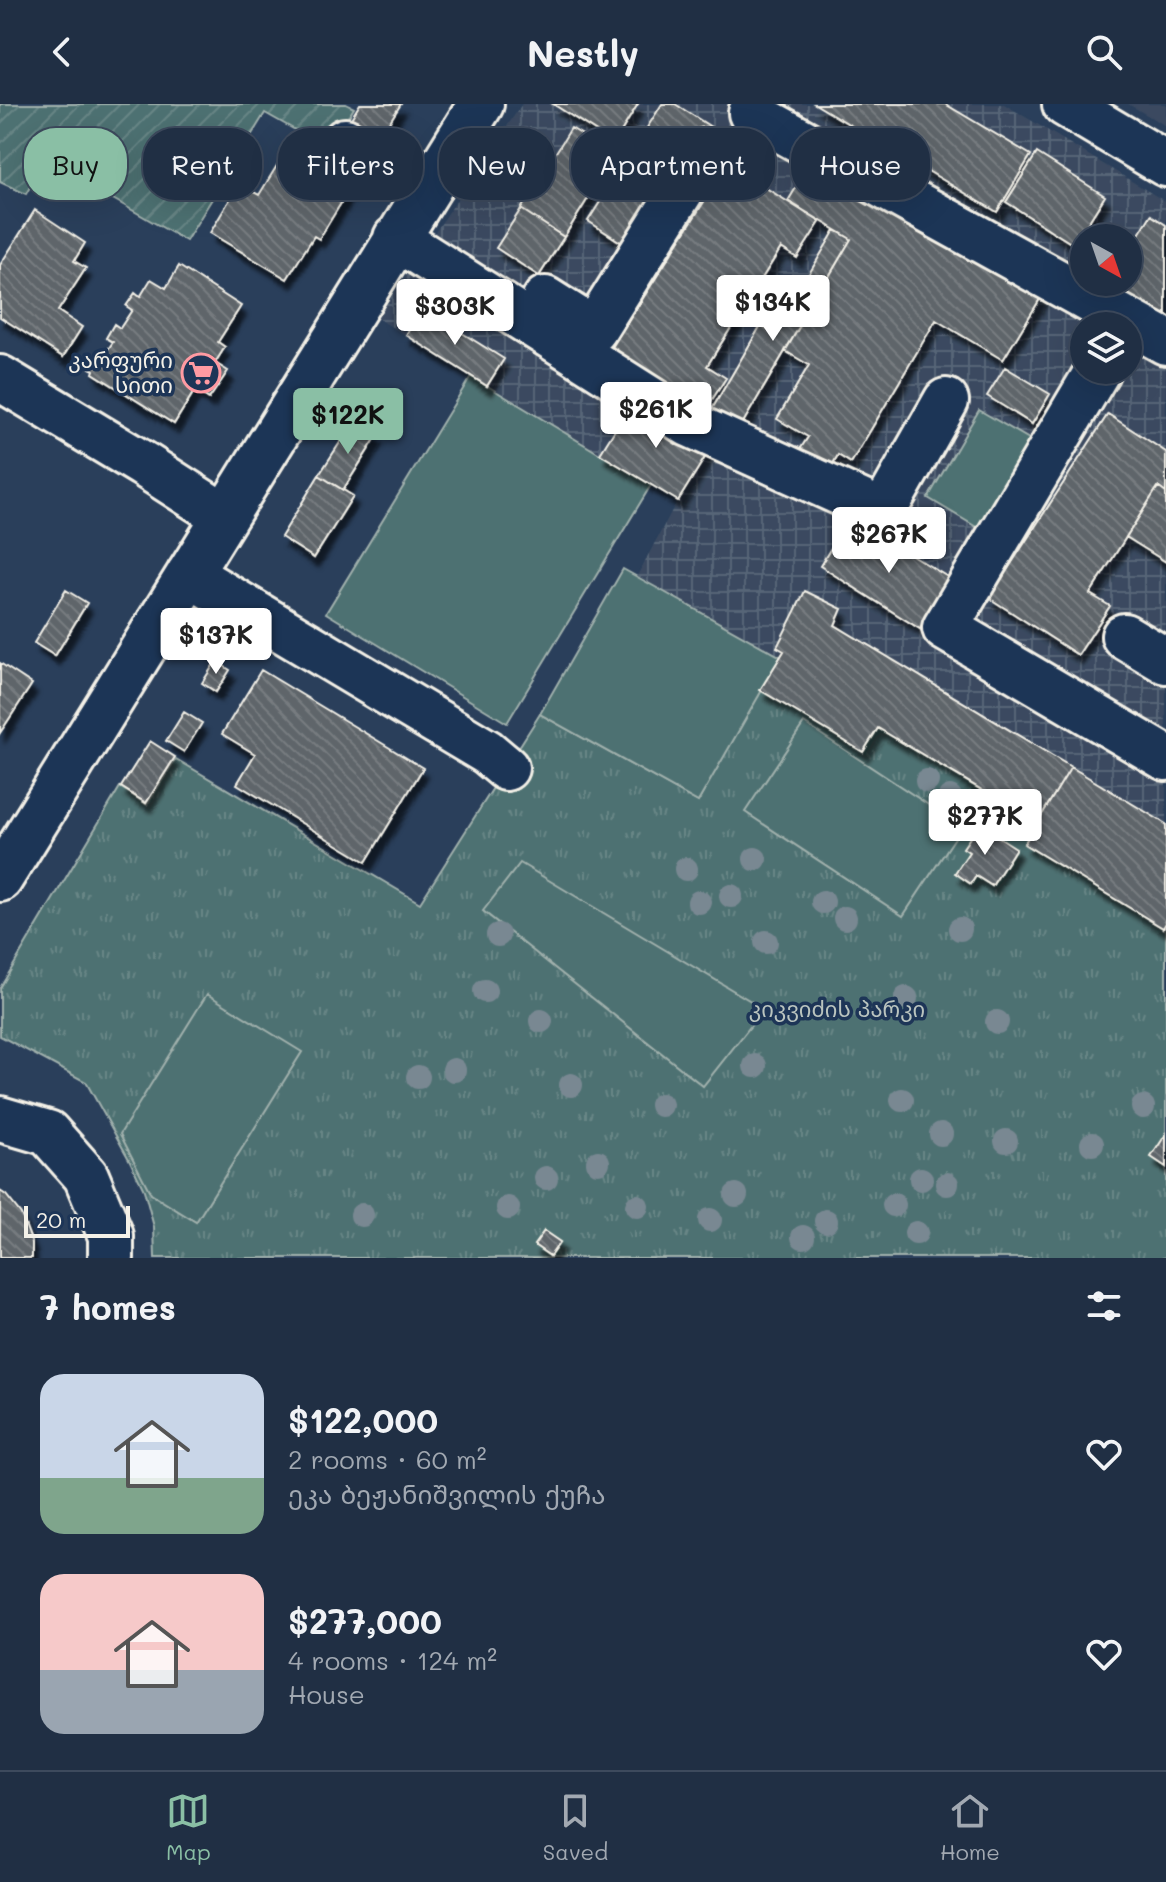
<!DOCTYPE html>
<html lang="en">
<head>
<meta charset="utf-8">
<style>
	body { margin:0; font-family:Mali,"Noto Sans Georgian",sans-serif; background:#28374b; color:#f1f3f6; height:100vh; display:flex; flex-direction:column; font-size:30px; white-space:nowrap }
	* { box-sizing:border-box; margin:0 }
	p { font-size:26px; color:#a2a9b2 }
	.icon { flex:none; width:44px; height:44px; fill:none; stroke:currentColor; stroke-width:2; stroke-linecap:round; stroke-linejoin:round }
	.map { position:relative; height:1154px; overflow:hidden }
	.side { display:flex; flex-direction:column; background:#202f44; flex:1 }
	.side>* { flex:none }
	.banner { position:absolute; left:24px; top:24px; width:1118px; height:72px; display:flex; gap:16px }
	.needle { width:52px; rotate:140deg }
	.controls { position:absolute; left:1070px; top:120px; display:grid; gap:16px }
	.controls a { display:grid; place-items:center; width:72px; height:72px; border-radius:50%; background:#202f44; box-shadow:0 8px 32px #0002,0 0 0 2px #3d4a5d; font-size:40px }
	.scale { position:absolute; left:24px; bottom:20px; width:106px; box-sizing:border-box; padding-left:8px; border:4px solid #f4f1e8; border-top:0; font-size:22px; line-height:28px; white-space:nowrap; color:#f4f1e8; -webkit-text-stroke:6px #1d3557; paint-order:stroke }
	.price { position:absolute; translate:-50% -68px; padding:0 18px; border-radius:8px; background:#fff; color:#222; font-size:26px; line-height:52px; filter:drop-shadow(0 2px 4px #0008) }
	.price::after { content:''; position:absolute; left:50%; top:48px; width:24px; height:18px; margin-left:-12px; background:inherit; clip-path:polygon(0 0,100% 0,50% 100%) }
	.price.current { background:#8abfa5; color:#111 }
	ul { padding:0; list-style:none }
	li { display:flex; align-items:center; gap:24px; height:200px; padding:0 40px }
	li span { display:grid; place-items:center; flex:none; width:224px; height:160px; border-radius:24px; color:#555 }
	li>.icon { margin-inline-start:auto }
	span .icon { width:96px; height:96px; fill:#fffc; stroke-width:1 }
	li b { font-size:34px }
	h2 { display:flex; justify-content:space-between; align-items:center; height:96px; padding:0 40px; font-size:34px }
	.pill { padding:0 28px; border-radius:32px; background:#202f44; box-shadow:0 8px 32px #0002,0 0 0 2px #3d4a5d; font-size:28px; line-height:72px }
	.pill.current { background:#8abfa5; color:#111 }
	header { display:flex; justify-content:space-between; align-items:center; height:104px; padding:0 40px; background:#202f44; font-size:36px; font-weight:800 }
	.dock { display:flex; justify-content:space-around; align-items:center; height:112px; border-top:2px solid #3d4a5d; background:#202f44; font-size:22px; color:#a2a9b2 }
	.dock a { display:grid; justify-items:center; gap:4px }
	.dock .current { color:#8abfa5 }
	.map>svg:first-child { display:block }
	.built { fill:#3a4a60 }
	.industrial { fill:url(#industrial-grid); fill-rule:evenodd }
	.grass { fill:url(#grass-tufts); stroke:#a1b1ad; stroke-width:2 }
	.garden { fill:url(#garden-furrows); stroke:#a1b1ad; stroke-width:2 }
	.pitch { fill:#4e7172; stroke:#a1b1ad; stroke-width:2 }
	.building { fill:url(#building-back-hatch); stroke:#f4f1e8; stroke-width:2; filter:url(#shadow) }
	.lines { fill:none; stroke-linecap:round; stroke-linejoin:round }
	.minor-casing { stroke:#f4f1e8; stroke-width:50 }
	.minor { stroke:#1d3557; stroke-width:44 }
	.tree { fill:#798892 }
	.labels { text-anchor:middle; stroke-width:7; stroke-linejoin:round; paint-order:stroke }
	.poi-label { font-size:22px; fill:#f4f1e8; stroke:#1d3557; text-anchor:end }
	.park-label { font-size:22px; fill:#bac4bf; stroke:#1d3557 }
</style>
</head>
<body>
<header><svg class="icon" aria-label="back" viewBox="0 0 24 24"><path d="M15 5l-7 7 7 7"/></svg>Nestly<svg class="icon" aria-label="search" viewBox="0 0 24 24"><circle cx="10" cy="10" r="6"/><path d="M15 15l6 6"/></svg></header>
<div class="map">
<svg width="1166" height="1154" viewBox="0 0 1166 1154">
	<defs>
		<pattern id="industrial-grid" width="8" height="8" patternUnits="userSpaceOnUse" patternTransform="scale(2)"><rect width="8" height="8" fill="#3a4a60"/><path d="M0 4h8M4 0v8" fill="none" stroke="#576577"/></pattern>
		<pattern id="grass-tufts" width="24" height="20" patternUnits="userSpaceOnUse" patternTransform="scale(2)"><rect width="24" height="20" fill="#4e7172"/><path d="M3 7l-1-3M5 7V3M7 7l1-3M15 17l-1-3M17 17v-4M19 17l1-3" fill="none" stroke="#688686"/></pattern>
		<pattern id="garden-furrows" width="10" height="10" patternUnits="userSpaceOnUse" patternTransform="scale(2)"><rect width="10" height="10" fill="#4e7172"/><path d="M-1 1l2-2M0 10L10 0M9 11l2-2" fill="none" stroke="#688686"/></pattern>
		<pattern id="building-back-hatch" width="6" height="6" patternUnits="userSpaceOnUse" patternTransform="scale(2)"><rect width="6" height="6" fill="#5f656b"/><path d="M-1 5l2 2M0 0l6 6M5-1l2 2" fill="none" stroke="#777c80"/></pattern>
		<filter id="shadow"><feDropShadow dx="5" dy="9" stdDeviation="2" flood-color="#0009"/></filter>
	</defs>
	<rect width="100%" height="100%" fill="#2a3f5b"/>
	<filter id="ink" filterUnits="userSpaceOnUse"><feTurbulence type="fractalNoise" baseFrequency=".0125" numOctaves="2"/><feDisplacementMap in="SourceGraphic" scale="16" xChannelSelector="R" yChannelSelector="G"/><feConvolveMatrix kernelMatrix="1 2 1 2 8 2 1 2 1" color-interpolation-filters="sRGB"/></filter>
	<g filter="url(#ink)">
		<!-- built -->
		<path class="built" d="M1128,0H1166V22Z"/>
		<!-- industrial -->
		<path class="industrial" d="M522,0H1004L1166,98V826L1024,740L878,625L863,648L760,586L780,553L637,472L677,397L377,214ZM1084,134H1128V178H1084ZM1084,222H1128V266H1084Z"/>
		<!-- grass -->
		<path class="grass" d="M760,586L863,648L878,624L1037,719L1025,741L1166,826V1154H155L154,1123L144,1086L130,1057L86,978L0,932V884L120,683L147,701L176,655L420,799L540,610L698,698Z"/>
		<!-- garden -->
		<path class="garden" d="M0,0H346L354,4L329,45L265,9L186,137L45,56L26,90L0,78Z"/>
		<!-- pitch -->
		<path class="pitch" d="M471,272L651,381L507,619L326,509Z
			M979,306L1036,339L983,427L928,394Z
			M623,465L781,553L698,698L540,610Z
			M804,619L962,723L903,812L745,708Z
			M520,759L764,905L703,982L483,807Z
			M207,890L302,948L196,1118L151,1090L120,1030Z"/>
		<!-- building -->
		<path class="building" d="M360,0H401L376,39L347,21Z
			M553,0H638L614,39Z
			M662,0H675L711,23L633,146L588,117Z
			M815,0H945L1031,51L997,108Z
			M571,24L615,51L564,133L521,105Z
			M298,27L362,65L319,135L314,132L287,175L210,129L239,80L259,91Z
			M1037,49L1105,92L1074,141L1006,98Z
			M814,54L1043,190L1003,256L936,216L851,359L838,351L830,365L799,347L808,333L777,315L809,261L785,247L851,135L788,97Z
			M728,60L820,118L797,154L781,144L707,262L726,274L697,319L602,259Z
			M521,105L564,133L539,172L496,144Z
			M35,106L85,139L74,157L86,164L58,207L82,223L63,253L0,213V161Z
			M1151,111L1166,121V216L1108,180L1109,178H1128V148Z
			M835,126L851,135L737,329L708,312L761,221L774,229Z
			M179,162L241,202L218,238L225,243L215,259L228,267L209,295L195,286L174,320L93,269L94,266L90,264L97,251L102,254L113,238L106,234L114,220L120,224L132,206L126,202L135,189L140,193L151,175L166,184Z
			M422,204L504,255L487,282L406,231Z
			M1005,263L1050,290L1032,320L987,292Z
			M634,295L712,342L678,397L600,350Z
			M1108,310L1166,348V389L1158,383L1090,490L1110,502L1078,551L989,494Z
			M354,317L377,332L343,386L319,371Z
			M319,371L353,392L314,454L281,433Z
			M1158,383L1166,389V458L1126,433Z
			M850,413L959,480L928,530L820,462Z
			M66,486L87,499L55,552L34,539Z
			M805,487L842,505L835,521L1071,663L1037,719L878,624L863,648L760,586L784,547L777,543Z
			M216,557L230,566L216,588L202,579Z
			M0,559L32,580L0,629Z
			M261,566L423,664L366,758L237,680L255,650L222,630Z
			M184,608L202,619L184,648L166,637Z
			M150,637L175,653L146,699L121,683Z
			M1071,663L1166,720V819L1163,824L1024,740Z
			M979,720L1016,744L992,782L976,772L971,780L955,769L969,748L963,744Z
			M1166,1030V1063L1151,1053Z
			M0,1087L6,1091L21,1110L32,1139V1154H0Z
			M544,1127L560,1138L550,1152L534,1141Z"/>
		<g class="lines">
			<!-- minor casing -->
			<g class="minor-casing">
				<path id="minor" d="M756,0L751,9L1166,238
					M1065,0L1166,60
					M337,50L345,37L426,86
					M396,134L689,320L883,408L946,297
					M545,195L594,226L706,47
					M1098,266L945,524L1166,654
					M0,274L143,360L224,412
					M189,470L487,648L506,664
					M1124,532L1166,557
					M0,775L481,0
					M0,1015L48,1029L86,1072L111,1132V1154"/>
			</g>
			<!-- minor -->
			<use href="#minor" class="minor"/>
		</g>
		<!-- trees -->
		<g class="tree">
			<circle cx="927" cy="677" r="12"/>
			<circle cx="950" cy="693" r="12"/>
			<circle cx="992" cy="717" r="12"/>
			<circle cx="755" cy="755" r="12"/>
			<circle cx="686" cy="765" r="12"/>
			<circle cx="731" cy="792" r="12"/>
			<circle cx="699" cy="798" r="12"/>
			<circle cx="823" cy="798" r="12"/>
			<circle cx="845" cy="814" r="12"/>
			<circle cx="960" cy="825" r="12"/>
			<circle cx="498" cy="831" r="12"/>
			<circle cx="766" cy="838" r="12"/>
			<circle cx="485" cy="887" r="12"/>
			<circle cx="906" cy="894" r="12"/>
			<circle cx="541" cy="917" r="12"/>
			<circle cx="997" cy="918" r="12"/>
			<circle cx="755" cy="962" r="12"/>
			<circle cx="454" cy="966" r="12"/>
			<circle cx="418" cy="973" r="12"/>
			<circle cx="571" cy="981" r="12"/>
			<circle cx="902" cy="996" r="12"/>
			<circle cx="661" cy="1001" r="12"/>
			<circle cx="1143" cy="1003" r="12"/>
			<circle cx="941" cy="1030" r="12"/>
			<circle cx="1006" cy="1037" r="12"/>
			<circle cx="1092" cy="1040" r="12"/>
			<circle cx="598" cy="1058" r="12"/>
			<circle cx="546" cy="1074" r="12"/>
			<circle cx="921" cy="1075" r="12"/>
			<circle cx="947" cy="1080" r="12"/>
			<circle cx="736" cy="1091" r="12"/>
			<circle cx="894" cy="1101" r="12"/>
			<circle cx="637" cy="1102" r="12"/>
			<circle cx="508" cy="1104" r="12"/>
			<circle cx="362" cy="1111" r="12"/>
			<circle cx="710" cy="1116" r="12"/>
			<circle cx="826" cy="1117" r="12"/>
			<circle cx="916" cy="1129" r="12"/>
			<circle cx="803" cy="1133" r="12"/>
		</g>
	</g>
	<!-- icons -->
	<defs>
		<g id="supermarket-ring" transform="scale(2)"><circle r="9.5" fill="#1d3557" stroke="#ff9aa2" stroke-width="1.5"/><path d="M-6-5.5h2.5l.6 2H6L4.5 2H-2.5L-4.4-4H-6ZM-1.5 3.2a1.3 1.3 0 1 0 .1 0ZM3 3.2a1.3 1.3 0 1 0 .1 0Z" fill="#ff9aa2"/></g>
	</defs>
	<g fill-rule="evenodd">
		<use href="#supermarket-ring" x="201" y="269"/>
	</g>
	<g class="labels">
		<!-- poi labels -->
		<g class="poi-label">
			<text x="173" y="264">კარფური<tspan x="173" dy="25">სითი</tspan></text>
		</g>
		<!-- park labels -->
		<g class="park-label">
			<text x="837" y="913">კიკვიძის პარკი</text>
		</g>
	</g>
</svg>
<div class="controls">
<a><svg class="needle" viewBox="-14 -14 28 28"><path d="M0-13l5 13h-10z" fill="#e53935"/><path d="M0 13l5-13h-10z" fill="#a2a9b2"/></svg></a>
<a><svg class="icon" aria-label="layers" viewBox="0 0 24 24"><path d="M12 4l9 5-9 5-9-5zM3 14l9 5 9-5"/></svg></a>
</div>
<div class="scale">20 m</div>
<b class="price" style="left:773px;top:239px">$134K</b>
<b class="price" style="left:455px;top:243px">$303K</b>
<b class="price" style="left:656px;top:346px">$261K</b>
<b class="price current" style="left:348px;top:352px">$122K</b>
<b class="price" style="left:889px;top:471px">$267K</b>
<b class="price" style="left:216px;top:572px">$137K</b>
<b class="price" style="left:985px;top:753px">$277K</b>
<div class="banner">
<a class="pill current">Buy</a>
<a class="pill">Rent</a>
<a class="pill">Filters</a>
<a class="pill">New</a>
<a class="pill">Apartment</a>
<a class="pill">House</a>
</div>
</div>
<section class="side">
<h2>7 homes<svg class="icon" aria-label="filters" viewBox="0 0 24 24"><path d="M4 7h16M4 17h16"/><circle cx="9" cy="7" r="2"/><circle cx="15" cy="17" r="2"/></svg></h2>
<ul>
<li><span style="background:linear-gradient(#c9d6e8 65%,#7fa58c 0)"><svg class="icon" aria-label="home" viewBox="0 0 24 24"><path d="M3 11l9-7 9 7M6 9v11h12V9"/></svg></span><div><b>$122,000</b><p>2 rooms · 60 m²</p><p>ეკა ბეჟანიშვილის ქუჩა</p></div><svg class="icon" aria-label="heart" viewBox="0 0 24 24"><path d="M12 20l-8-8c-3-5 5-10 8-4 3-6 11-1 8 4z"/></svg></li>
<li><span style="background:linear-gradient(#f6c9c9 60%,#9aa5b1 0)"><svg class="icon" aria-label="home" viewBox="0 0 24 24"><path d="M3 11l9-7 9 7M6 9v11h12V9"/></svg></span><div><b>$277,000</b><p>4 rooms · 124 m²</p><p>House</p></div><svg class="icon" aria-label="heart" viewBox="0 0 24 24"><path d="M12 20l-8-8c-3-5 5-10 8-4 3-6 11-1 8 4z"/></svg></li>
</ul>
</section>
<nav class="dock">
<a class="current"><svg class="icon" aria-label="map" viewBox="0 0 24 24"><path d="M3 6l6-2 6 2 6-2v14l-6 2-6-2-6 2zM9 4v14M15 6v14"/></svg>Map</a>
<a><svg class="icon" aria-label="saved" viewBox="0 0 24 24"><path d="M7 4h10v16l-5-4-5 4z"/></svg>Saved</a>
<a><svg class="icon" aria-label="home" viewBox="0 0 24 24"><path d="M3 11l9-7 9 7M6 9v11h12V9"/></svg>Home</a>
</nav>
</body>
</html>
